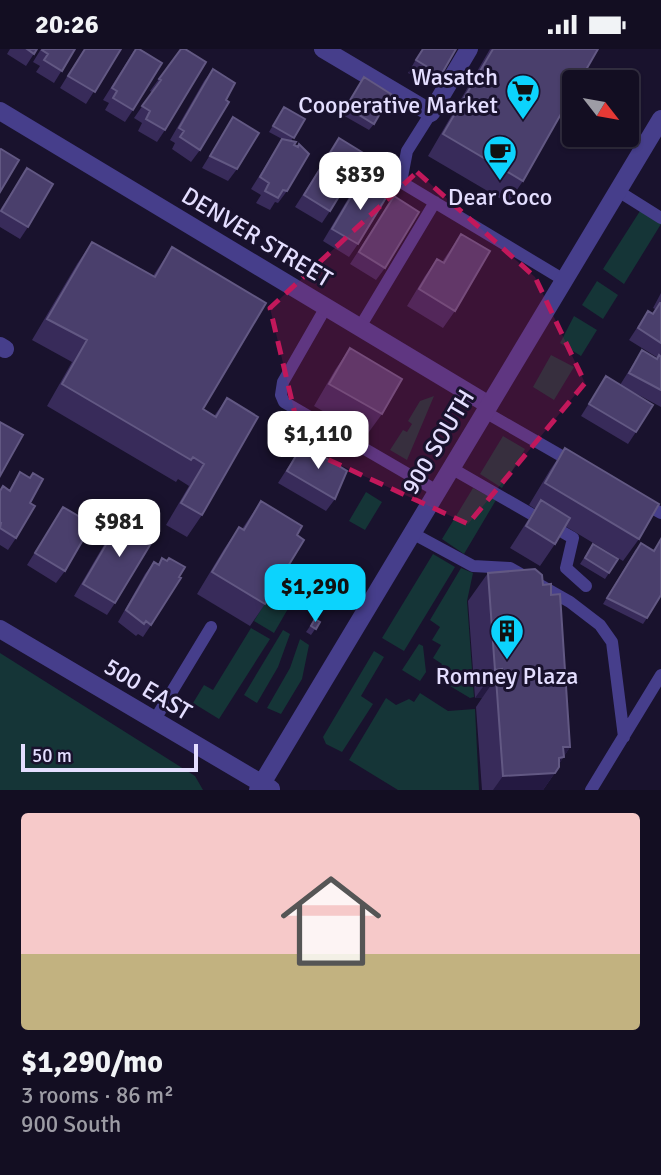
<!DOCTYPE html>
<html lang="en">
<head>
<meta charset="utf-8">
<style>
	body { margin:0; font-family:Signika,sans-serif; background:#201c2f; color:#f1f3f6; height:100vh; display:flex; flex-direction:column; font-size:26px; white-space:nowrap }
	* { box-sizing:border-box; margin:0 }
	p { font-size:23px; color:#9d9ca5 }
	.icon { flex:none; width:38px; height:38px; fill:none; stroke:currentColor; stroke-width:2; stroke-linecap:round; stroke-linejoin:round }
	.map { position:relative; height:741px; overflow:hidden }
	.panel { display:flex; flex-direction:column; background:#130e22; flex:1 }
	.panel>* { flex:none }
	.needle { width:46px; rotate:121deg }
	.fabs { position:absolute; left:562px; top:21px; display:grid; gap:14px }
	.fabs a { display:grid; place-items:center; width:77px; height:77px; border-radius:7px; background:#130e22; box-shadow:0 2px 5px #0004,0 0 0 2px #322e40; font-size:35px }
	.scale { position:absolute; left:21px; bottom:18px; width:177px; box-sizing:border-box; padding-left:7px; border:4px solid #e4deff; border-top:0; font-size:19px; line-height:24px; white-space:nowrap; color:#e4deff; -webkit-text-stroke:5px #19122d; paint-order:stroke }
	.price { position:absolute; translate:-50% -60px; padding:0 16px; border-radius:14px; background:#fff; color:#222; font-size:23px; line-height:46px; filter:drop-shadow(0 2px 4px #0008) }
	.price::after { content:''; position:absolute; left:50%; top:42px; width:21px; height:16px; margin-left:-10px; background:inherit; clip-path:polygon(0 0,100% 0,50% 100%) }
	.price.selected { background:#0cd3fd; color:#111 }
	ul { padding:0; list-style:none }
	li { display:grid; align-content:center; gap:14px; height:371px; padding:0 21px }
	li span { display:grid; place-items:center; height:217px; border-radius:7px; color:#555 }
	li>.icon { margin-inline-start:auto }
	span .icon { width:126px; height:126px; fill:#fffc; stroke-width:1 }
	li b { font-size:30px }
	.status { display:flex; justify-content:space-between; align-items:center; height:49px; padding:0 35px; background:#130e22; direction:ltr }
	.status svg { height:19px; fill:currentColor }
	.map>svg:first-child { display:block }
	.green { fill:#153537 }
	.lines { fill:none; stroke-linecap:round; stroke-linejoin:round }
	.service { stroke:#463e8b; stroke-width:12 }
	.minor { stroke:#463e8b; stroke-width:18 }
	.tertiary { stroke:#463e8b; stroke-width:18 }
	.wall { fill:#382b5a }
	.shaded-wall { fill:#241941 }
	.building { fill:#4a3f6c; stroke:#625883; stroke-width:2 }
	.marked { fill:#c2185b; fill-opacity:0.2; stroke:#c2185b; stroke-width:5; stroke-dasharray:14 9; stroke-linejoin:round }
	.labels { text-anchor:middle; stroke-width:6; stroke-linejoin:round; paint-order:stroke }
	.poi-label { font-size:24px; fill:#e4deff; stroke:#19122d }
	.street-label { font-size:24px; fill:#e4deff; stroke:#19122d }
</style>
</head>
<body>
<div class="status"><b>20:26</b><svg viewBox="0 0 49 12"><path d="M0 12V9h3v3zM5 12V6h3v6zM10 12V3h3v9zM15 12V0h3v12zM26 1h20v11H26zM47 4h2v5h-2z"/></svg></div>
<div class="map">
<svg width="661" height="741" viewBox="0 0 661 741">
	<rect width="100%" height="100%" fill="#19122d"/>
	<!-- green -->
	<path class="green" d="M640,162L661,175L624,235L603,220Z
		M597,232L618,246L603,270L582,256Z
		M574,267L597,281L581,307L560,294Z
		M551,306L574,318L554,351L533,338Z
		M434,347L407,411L390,401L403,381L407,383L412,375L408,372L420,352Z
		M503,387L525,400L502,439L480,425Z
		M473,439L496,451L464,505L442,490Z
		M366,443L382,453L365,481L349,472Z
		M433,505L455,518L404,602L382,589Z
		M461,519L473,524L467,552L474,648L470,649L435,628L442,615L433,609L441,596L432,591L440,578L430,571Z
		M270,546L289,558L274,584L254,572Z
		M251,579L270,590L219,670L193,654L204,636L213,641Z
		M283,581L290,585L278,618L257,654L244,646Z
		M300,590L309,596L302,630L281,665L267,659L290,619Z
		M419,595L423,597L426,623L420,632L402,621Z
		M374,602L384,608L361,647L373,655L342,703L326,695L323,688Z
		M0,604L195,727L203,741H0Z
		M420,644L448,662L475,660L479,741H398L349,711L386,649L396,656L409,650L414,653Z"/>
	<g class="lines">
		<!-- service -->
		<path class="service" d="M431,64L407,102L401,133L564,231
			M618,142L661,169
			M326,258L283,333L281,346L284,353L437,442
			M360,278L435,153
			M485,363L572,413
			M451,419L573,489L566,519L586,537
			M643,454L661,464
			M412,484L473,517L510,519L570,553L600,576L612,593L624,688
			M154,672L211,578
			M591,741L661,626"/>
		<!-- minor -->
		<path class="minor" d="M323,0L431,64L469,0
			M0,62L489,356
			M0,297L5,300"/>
		<!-- tertiary -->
		<path class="tertiary" d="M0,580L271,740
			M258,741L661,70"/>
	</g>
	<!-- wall -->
	<path class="wall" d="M10,0H37L26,17L7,5Z
		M41,0H75L54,34L36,23L40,17L33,13Z
		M84,0H121L86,55L60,39Z
		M135,0L133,61L125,73L105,61L109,54L103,51Z
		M181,0L165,81L157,93L138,82L142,74L134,69L152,43L150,42Z
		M422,0H456L433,38L408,24Z
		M490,0H598L523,132L508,154L428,107Z
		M213,20L226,51L200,101L191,113L172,100L175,94L170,91L204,32Z
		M364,28L374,75L369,81L341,65Z
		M284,58L305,70L291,92L294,96L287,142L278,154L275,153L270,161L256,154L261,146L251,140L282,90L269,83Z
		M233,68L237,120L228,132L202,119Z
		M339,89L330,162L322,174L295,158Z
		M27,119L28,178L20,190L0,178V161Z
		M361,131L358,195L349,208L323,192L352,143Z
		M394,147L385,219L376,231L350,215Z
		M461,185L455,262L443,279L407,257L425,227L437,210L442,213Z
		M92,193L153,227L172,198L203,360L214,367L227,349L202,466L187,488L166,476L189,437L178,430L176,433L47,357L72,313L32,291L77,215Z
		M661,244V358L620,336L642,301L657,310L658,309L629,291L648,262L652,265L655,260L653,259Z
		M350,299L382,365L366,387L314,357L335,321Z
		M606,327L636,383L628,395L581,367Z
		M303,395L335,450L326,462L278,434Z
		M565,399L639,490L623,512L565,477L555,495L540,517L510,499L535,460L529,456L550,421Z
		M20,423L30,454L16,489L8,501L0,496V441H9Z
		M261,452L297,486L265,555L250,577L197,545L224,500L239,478L242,480Z
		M63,458L65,522L56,534L27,516Z
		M124,465L140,478L150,490L115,554L107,566L74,547L115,477Z
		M661,490L647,569L643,575L603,555L636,500L654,501Z
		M593,495L609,524L605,530L580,515Z
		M154,513L151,576L143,588L138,585L136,587L118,573L145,525Z
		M488,524L543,536L551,546L570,698L559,715V718L543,741H482L476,658L482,649H475L468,552Z
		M315,570L320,573L311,586L306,583Z"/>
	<!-- shaded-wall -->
	<path class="shaded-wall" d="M502,620L482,649H475L495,621Z
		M563,698H570L553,724L559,718L543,741H493L503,727Z"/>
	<!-- building -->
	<path class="building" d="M27,0H37L34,5Z
		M43,0H75L62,22L44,11L48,5L42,1Z
		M85,0H121L95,43L68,27Z
		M136,0H139L162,14L133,61L113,49L117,42L112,39Z
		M181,0H185L206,13L165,81L146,70L150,62L142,57L161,31L159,30Z
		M423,0H456L441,26L416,11Z
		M493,0H598L579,33H574V42L523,132L443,85Z
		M213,20L235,34L226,51L229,53L200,101L180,88L184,82L179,79Z
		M364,28L391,45L374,75L346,58Z
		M284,58L305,70L294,89L273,77Z
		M233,68L259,84L237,120L210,107Z
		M339,89L365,105L330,162L304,146Z
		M282,90L296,93L294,96L298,98L299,95L309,105L287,142L283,141L278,149L265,142L269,134L260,128Z
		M1,100L19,111L0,143V101Z
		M27,119L53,135L28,178L1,162Z
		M361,131L387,147L358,195L332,180Z
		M394,147L419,163L385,219L359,203Z
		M461,185L490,202L455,262L419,240L437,210L444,214Z
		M92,193L155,228L172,198L266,254L203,360L216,368L227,349L258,368L202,466L181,454L204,415L193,408L191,411L62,335L87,291L47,270Z
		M660,254H661V294L638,279L648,262L653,265Z
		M350,299L402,330L382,365L329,335Z
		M642,301L657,310L659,306L661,308V341L629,324Z
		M606,327L653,356L636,383L589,355Z
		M0,373L23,386L0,427Z
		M303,395L347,422L335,450L287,422Z
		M565,399L659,455L639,490L545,434Z
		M20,423L30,429L33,424L43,430L30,454L35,457L16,489L0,479L1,474H0V442L3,437L10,442Z
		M541,451L570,469L555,495L526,477Z
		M261,452L302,477L297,486L304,491L265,555L212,523L239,478L244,481Z
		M63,458L92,475L65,522L35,504Z
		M124,465L141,475L140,478L152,486L150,490L153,491L115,554L83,535Z
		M661,490V546L647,569L607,549L641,494L654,502Z
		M593,495L618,510L609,524L585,509Z
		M162,509L167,512L169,509L185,518L179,528L181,529L151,576L146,572L144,575L126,561L154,513L159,516Z
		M535,520L542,526L543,536L551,535V546L560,545L570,698H563L564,708L559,709V718L555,724L503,727L496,629H503L502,620L495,621L488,524Z
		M315,570L320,573L316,580L311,577Z"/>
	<!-- marked area -->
	<path class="marked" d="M417,123L535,228L585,334L468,475L303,399L270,259Z"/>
	<!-- icons -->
	<defs>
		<g id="supermarket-pin" transform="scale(1.75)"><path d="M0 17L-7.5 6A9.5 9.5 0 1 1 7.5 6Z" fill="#0cd3fd" stroke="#19122d"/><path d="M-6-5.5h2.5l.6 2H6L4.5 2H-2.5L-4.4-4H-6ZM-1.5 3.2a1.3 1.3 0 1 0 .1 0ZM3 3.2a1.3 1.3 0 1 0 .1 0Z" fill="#111"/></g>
		<g id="cafe-pin" transform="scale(1.75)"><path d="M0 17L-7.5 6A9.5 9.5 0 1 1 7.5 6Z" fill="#0cd3fd" stroke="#19122d"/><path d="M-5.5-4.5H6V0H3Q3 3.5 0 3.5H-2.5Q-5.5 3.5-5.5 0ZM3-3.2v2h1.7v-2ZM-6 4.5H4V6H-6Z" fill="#111"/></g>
		<g id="building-pin" transform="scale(1.75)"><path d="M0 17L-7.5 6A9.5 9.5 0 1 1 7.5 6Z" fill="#0cd3fd" stroke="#19122d"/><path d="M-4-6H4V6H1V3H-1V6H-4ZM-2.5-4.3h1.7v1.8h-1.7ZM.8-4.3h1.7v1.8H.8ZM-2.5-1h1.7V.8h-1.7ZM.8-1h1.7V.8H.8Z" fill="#111"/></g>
	</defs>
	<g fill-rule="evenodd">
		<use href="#supermarket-pin" x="523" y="42"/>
		<use href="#cafe-pin" x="500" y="103"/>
		<use href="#building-pin" x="507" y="582"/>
	</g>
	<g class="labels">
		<!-- poi labels -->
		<g class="poi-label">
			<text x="498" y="36" text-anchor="end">Wasatch<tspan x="498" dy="28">Cooperative Market</tspan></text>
			<text x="500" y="156">Dear Coco</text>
			<text x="507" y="635">Romney Plaza</text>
		</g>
		<!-- street labels -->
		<g class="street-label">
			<text transform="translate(257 188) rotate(31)" y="8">DENVER STREET</text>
			<text transform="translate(438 393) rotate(-59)" y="8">900 SOUTH</text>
			<text transform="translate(148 640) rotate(31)" y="8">500 EAST</text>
		</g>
	</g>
</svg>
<div class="fabs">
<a><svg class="needle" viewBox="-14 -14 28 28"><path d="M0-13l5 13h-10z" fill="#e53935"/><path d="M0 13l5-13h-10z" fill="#9d9ca5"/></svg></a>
</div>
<div class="scale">50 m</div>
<b class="price" style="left:360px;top:163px">$839</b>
<b class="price" style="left:318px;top:422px">$1,110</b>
<b class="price" style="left:119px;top:510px">$981</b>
<b class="price selected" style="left:315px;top:575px">$1,290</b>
</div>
<section class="panel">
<ul>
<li><span style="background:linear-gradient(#f6c9c9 65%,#c2b280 0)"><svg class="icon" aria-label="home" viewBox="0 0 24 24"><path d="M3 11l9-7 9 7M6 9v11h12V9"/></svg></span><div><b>$1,290/mo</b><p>3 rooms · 86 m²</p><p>900 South</p></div></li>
</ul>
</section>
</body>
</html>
